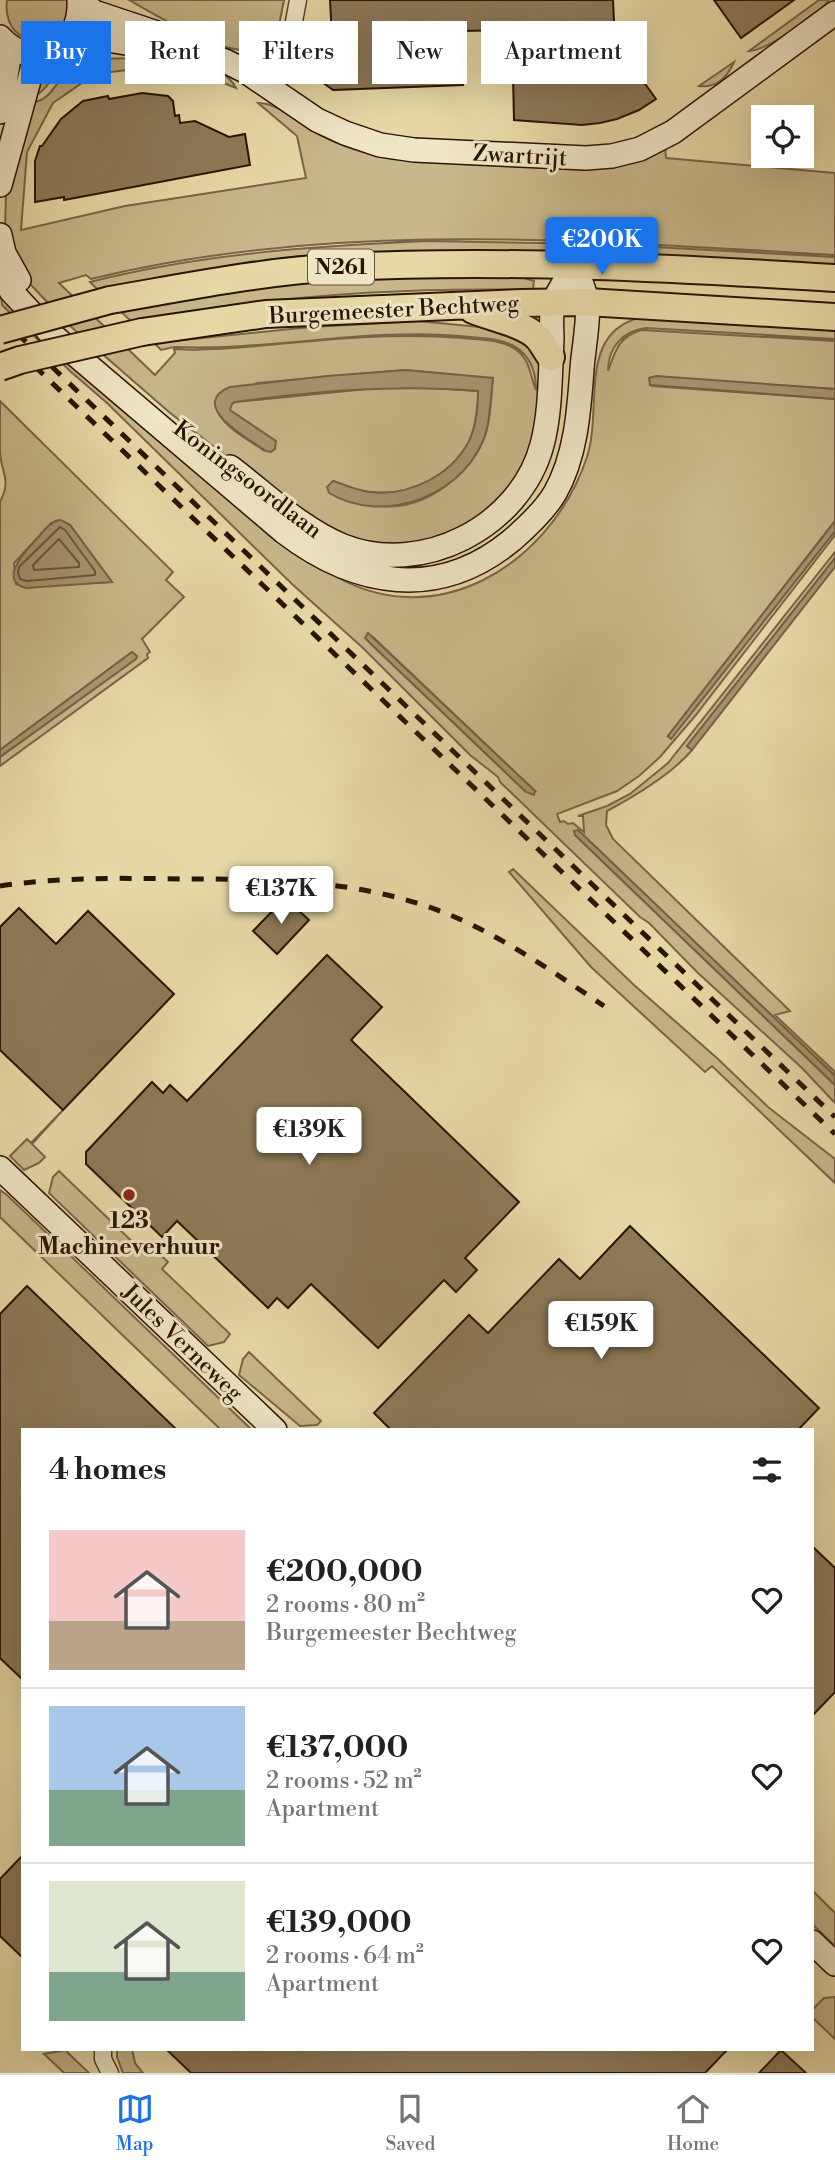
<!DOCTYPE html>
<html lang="en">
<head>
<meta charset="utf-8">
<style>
	body { margin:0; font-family:"Libre Bodoni",serif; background:#f2f2f2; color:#202124; height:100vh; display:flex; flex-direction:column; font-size:26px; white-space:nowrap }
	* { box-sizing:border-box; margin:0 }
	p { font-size:23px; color:#757577 }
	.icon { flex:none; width:38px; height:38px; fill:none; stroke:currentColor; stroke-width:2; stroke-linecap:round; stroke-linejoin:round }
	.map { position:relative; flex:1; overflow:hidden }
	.drawer { position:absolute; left:21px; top:1428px; width:793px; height:623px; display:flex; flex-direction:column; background:#fff; border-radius:0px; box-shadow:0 7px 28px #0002 }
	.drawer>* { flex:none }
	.top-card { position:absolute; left:21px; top:21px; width:794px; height:63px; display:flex; gap:14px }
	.controls { position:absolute; left:751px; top:105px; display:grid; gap:14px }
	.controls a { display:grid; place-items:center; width:63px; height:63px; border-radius:0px; background:#fff; box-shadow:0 7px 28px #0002; font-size:35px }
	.price { position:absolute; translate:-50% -60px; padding:0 16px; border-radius:7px; background:#fff; color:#222; font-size:23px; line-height:46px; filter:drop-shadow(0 2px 4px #0008) }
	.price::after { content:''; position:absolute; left:50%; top:42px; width:21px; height:16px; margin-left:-10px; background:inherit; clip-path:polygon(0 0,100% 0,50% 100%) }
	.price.active { background:#1a73e8; color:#fff }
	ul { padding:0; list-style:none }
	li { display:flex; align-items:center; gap:21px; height:175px; padding:0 28px }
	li+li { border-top:2px solid #e0e0e0 }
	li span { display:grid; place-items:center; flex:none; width:196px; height:140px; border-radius:0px; color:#555 }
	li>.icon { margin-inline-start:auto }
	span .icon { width:84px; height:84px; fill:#fffc; stroke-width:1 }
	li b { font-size:30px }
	h2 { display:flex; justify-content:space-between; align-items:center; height:84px; padding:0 28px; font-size:30px }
	.pill { padding:0 24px; border-radius:0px; background:#fff; box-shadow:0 7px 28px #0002; font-size:24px; line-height:63px }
	.pill.active { background:#1a73e8; color:#fff }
	.menu { display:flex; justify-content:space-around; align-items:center; height:98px; border-top:2px solid #e0e0e0; background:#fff; font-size:19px; color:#757577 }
	.menu a { display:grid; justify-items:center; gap:4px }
	.menu .active { color:#1a73e8 }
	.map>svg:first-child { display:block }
	.green { fill:#c7b78a; stroke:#7a6447; stroke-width:2; fill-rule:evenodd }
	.water { fill:#a7956f; stroke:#766144; stroke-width:2 }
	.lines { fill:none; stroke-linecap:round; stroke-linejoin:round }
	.shore { stroke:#6a543a; stroke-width:2 }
	.building { fill:#8d7958; stroke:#2c1204; stroke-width:2 }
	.street-casing { stroke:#5b442c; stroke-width:19 }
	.secondary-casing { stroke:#2c1204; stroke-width:26 }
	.primary-casing { stroke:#2c1204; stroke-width:30 }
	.street { stroke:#efe6c5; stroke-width:16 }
	.secondary { stroke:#efe6c5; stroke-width:23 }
	.primary { stroke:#e7d9a6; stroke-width:26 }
	.rail { stroke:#2c1204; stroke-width:5; stroke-dasharray:12 12; stroke-linecap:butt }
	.primary-bridge-casing { stroke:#2c1204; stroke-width:30; stroke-linecap:butt }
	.primary-bridge { stroke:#e7d9a6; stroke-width:26 }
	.poi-dot { fill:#8f2418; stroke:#efe6c5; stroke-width:2.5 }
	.labels { text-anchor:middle; stroke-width:6; stroke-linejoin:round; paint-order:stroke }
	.shield { fill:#efe6c5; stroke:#66523e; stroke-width:2 }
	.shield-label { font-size:21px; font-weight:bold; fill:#2c1204 }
	.street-label { font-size:23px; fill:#2c1204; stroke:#efe6c5 }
	.poi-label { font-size:23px; font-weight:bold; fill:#2c1204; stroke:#efe6c5 }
</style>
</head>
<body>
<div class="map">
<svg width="835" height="2073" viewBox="0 0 835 2073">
	<rect width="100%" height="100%" fill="#e7d9a6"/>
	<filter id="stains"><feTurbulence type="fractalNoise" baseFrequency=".00286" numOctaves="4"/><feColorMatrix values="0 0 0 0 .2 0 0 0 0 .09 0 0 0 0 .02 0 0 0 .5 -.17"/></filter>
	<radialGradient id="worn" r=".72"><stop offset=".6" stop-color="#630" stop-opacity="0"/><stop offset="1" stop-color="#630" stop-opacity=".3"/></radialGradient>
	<!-- green -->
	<path class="green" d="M7,0H67C81,53 0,56 7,0Z
		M129,0H284L278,30C272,35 264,44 257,48C227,60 156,15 129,0Z
		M819,0H829C818,15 768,50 749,51Z
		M83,46L111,52C92,55 72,56 58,71C50,80 45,92 34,96C36,68 60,58 83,46Z
		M153,58C180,59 222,61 236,88L209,77L144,68L95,74L53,103L27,152L21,230L125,206L306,178L297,136L258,103C281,103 300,125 320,135C343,147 367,154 392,159L585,170L613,167L665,147L666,158L835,173V255C587,241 335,219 91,279L86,275L59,283L155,375L175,353L174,349C220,352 267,344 313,341C364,336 413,334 463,338C481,340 500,339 515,349C531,360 530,376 536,390C536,371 529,354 512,345C496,337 476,338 459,336C364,328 269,351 174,347L161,350L154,343L311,327L418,321L490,328L528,344L541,369L533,448L502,501L456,534L398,547L344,538L245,471L169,412L69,325L32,286L18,268L5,231L6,192L33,102C52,101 57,77 72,68C95,55 128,59 153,58ZM405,370L493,379C491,396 491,416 486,433C474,472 424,512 381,506C368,505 346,488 333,481C345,485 358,491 370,492C411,497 457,473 472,434C477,420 477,405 479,391L397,386L235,402L230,405V410L265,451C249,440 220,426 216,406L257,383Z
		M734,62C727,78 717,88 699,86Z
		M426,241L599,244L835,257V268L599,254L99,291L90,282C200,254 313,246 426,241Z
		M394,276L521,277L534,281L533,290C398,287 265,296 132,322L119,310L302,282Z
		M0,284L327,571C433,639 551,565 587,457C598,423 589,377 603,347C610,332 623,322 639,318L835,330V339L646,328C623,331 608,347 608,371C615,352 618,337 641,330L835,341V389L651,377L652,386L835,399V521L668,736L671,738L835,531V535L695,716L660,757L639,776L617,791L557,814L560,822L564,821L568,824L573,823L584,832L583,816H578L607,806L630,794L668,763L835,552V558L687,746L692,750C672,774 635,796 607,811L606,825L613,839L790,1011L775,1015L835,1072V1076L578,830L575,835L835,1085V1103L802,1068L698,973L649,923L640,917L500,782L498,777L470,755L363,648L292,584L107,403L70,371L2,305ZM368,634L373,637L535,791L526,792L370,643Z
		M0,401L173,572L166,580L184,597L142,639L150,652L147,654L148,658L0,766V757L136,659L137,656L132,652L0,750V502C12,479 1,473 0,452C0,435 0,418 0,401ZM58,520L70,525L112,582L23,587L16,584L14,563L51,523Z
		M513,869L634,985L718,1059L768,1107L835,1159V1183L712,1066L705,1072L591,967L509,872Z
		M63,1110L32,1144L45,1157L39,1163L24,1170L10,1156L27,1139L31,1143Z
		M59,1171L145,1254L152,1247L168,1262L162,1269L230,1334L224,1342L208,1346L49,1193L53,1177Z
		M0,1190L7,1195L252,1430H221L0,1217Z
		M249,1352L321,1421L317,1425L300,1426L239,1375L243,1359Z
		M812,1890L835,1913V1946L812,1924Z
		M835,1997V2039L812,2017V2010L824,1998Z
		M117,2049H132L135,2063L143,2073H123L117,2057Z
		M66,2050L68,2053L89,2073H64L44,2054Z"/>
	<!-- water -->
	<path class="water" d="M406,370L493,378C490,400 491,423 482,443C457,499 381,524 329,493L327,487L333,481C345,485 358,491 370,492C411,497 457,473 472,434C477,420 478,405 478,391C397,384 316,391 235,402L232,404L230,410L276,441L275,449L271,452L266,451C250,440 186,405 230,387L327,376Z
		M656,376L835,389V399L650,385L649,378Z
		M61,520L70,525L112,582L26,588C0,581 21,556 32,544C41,535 49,521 61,520Z
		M835,521V531L671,739L668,736Z
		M835,558V567L692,750L687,746Z
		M368,633L535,791L534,795L526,792L370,643L365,638Z
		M132,652L137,656L136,659L0,757V750Z
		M578,830L835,1076V1085L575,835L574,831Z"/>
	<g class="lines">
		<!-- shore -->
		<path class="shore" d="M60,527L65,530L95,571V575L27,581L20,579L18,573L19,567Z
			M59,539L79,563V567L34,570L33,565Z"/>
	</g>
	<!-- building -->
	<path class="building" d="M330,0H613L615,42L656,99L639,110L617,119L600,123L582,125L514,120L512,30L461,31L463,85L333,90L319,80L315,68L325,36L332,38Z
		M714,0H794L741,38Z
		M142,93L168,96L173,101L175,116L179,115L180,123L195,121L229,137L245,134L250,165L64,200V197L35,202V161L40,146H42L61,119L83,101L108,96L109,99Z
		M285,898L309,920L277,954L253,931Z
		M19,908L56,944L88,911L174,994L63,1110L0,1050V927Z
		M327,955L382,1007L351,1040L519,1202L465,1258L477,1270L456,1292L444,1280L378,1348L311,1284L288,1308L277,1298L268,1308L177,1221L162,1237L86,1164V1152L152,1082L163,1093L170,1085L187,1101Z
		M630,1226L819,1408L798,1430H391L374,1413L469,1315L488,1333L559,1259L580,1279Z
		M27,1286L177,1430H23V1680L0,1658V1314Z
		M812,1546L835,1568V1692L812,1716Z
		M23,1855V1958L0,1936V1879Z
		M166,2049H728L705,2073H191Z
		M781,2050L806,2073H759Z"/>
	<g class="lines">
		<!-- street casing -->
		<g class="street-casing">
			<path id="street" d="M263,84L293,27L298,0
				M103,2049V2059L110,2073"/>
		</g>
		<!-- secondary casing -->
		<g class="secondary-casing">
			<path id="secondary" d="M80,0L94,12L160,34L184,48L225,61L245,71L317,120L345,133L380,145L414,150L586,158L612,156L640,149L673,132L835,13
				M0,37C34,74 82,49 79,0
				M68,40L83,36L156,48H181
				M0,112L9,58L6,44
				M0,185L33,66L42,54
				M0,235L4,253L19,280
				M0,270L11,291L50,333L284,532C356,587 438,601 512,540C527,527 545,510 555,493C576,456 579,411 582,369C583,351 590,317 587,300C584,289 579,277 575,265
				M230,467C266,494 301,529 343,546C422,577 520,527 542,445C551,411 550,374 552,339C552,328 550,313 554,302C558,289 569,276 575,265
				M0,1168L275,1430
				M812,1942L835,1964"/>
		</g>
		<!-- primary casing -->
		<g class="primary-casing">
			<path id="primary" d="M110,300C186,287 264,271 341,267C506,259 671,268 835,278
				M473,310C492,318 522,323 537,337C542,342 546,351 551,357
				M142,332L266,314L522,303L587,302L835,317"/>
		</g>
		<!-- street -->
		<use href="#street" class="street"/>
		<!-- secondary -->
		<use href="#secondary" class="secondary"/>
		<!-- primary -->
		<use href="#primary" class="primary"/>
		<!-- rail -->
		<path class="rail" d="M0,317L835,1117
			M0,333L835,1134
			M0,886C60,877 120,878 181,879C263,879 343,879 423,905C488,926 547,968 604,1006"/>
		<!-- primary-bridge casing -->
		<g class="primary-bridge-casing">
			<path id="primary-bridge" d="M0,330L110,300
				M0,367L20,360L142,332"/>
		</g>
		<!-- primary-bridge -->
		<use href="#primary-bridge" class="primary-bridge"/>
	</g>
	<!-- markers -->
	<circle class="poi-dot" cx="129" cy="1195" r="7"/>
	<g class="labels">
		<!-- shield labels -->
		<rect class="shield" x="308" y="249.5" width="66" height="35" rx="5"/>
		<g class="shield-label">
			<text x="341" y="274">N261</text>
		</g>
		<!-- street labels -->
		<g class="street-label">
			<text transform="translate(520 155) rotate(3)" y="8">Zwartrijt</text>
			<text transform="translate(394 309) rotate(-3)" y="8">Burgemeester Bechtweg</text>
			<text transform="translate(248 479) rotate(37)" y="8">Koningsoordlaan</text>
			<text transform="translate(183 1342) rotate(44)" y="8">Jules Verneweg</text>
		</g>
		<!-- poi labels -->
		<g class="poi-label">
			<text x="129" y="1228">123<tspan x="129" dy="26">Machineverhuur</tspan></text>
		</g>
	</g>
	<rect width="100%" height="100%" filter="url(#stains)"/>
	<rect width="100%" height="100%" fill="url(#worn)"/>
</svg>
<div class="controls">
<a><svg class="icon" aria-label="locate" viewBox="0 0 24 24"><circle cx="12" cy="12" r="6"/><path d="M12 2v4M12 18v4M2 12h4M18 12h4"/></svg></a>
</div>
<b class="price active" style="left:602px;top:277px">€200K</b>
<b class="price" style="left:281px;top:926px">€137K</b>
<b class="price" style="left:309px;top:1167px">€139K</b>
<b class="price" style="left:601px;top:1361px">€159K</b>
<div class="top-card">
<a class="pill active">Buy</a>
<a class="pill">Rent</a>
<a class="pill">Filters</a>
<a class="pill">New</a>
<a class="pill">Apartment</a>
</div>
<section class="drawer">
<h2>4 homes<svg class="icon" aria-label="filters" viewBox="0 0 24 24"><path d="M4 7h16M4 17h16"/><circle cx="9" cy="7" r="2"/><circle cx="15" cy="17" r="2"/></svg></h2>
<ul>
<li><span style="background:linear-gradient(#f6c9c9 65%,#b9a48a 0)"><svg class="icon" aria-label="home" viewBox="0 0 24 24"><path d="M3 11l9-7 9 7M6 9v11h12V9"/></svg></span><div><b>€200,000</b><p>2 rooms · 80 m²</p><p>Burgemeester Bechtweg</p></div><svg class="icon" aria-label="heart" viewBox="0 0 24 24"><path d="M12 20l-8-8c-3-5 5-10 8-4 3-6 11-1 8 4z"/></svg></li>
<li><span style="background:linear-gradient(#a9c7e8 60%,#7fa58c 0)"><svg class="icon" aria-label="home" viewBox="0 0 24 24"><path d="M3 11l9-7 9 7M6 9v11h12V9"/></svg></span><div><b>€137,000</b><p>2 rooms · 52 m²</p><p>Apartment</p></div><svg class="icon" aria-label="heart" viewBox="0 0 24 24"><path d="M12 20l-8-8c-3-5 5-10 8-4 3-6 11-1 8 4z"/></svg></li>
<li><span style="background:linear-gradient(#dfe7d0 65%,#7fa58c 0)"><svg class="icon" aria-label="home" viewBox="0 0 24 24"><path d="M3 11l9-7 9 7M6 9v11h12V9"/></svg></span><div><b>€139,000</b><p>2 rooms · 64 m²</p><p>Apartment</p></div><svg class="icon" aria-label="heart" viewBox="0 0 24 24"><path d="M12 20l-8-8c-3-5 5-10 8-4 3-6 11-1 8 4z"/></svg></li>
</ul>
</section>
</div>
<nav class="menu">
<a class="active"><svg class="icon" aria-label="map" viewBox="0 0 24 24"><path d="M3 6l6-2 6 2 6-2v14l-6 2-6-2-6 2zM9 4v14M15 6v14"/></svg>Map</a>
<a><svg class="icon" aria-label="saved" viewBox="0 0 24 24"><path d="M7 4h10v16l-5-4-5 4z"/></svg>Saved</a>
<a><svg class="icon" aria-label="home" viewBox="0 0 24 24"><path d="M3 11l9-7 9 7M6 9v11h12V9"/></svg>Home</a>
</nav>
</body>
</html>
